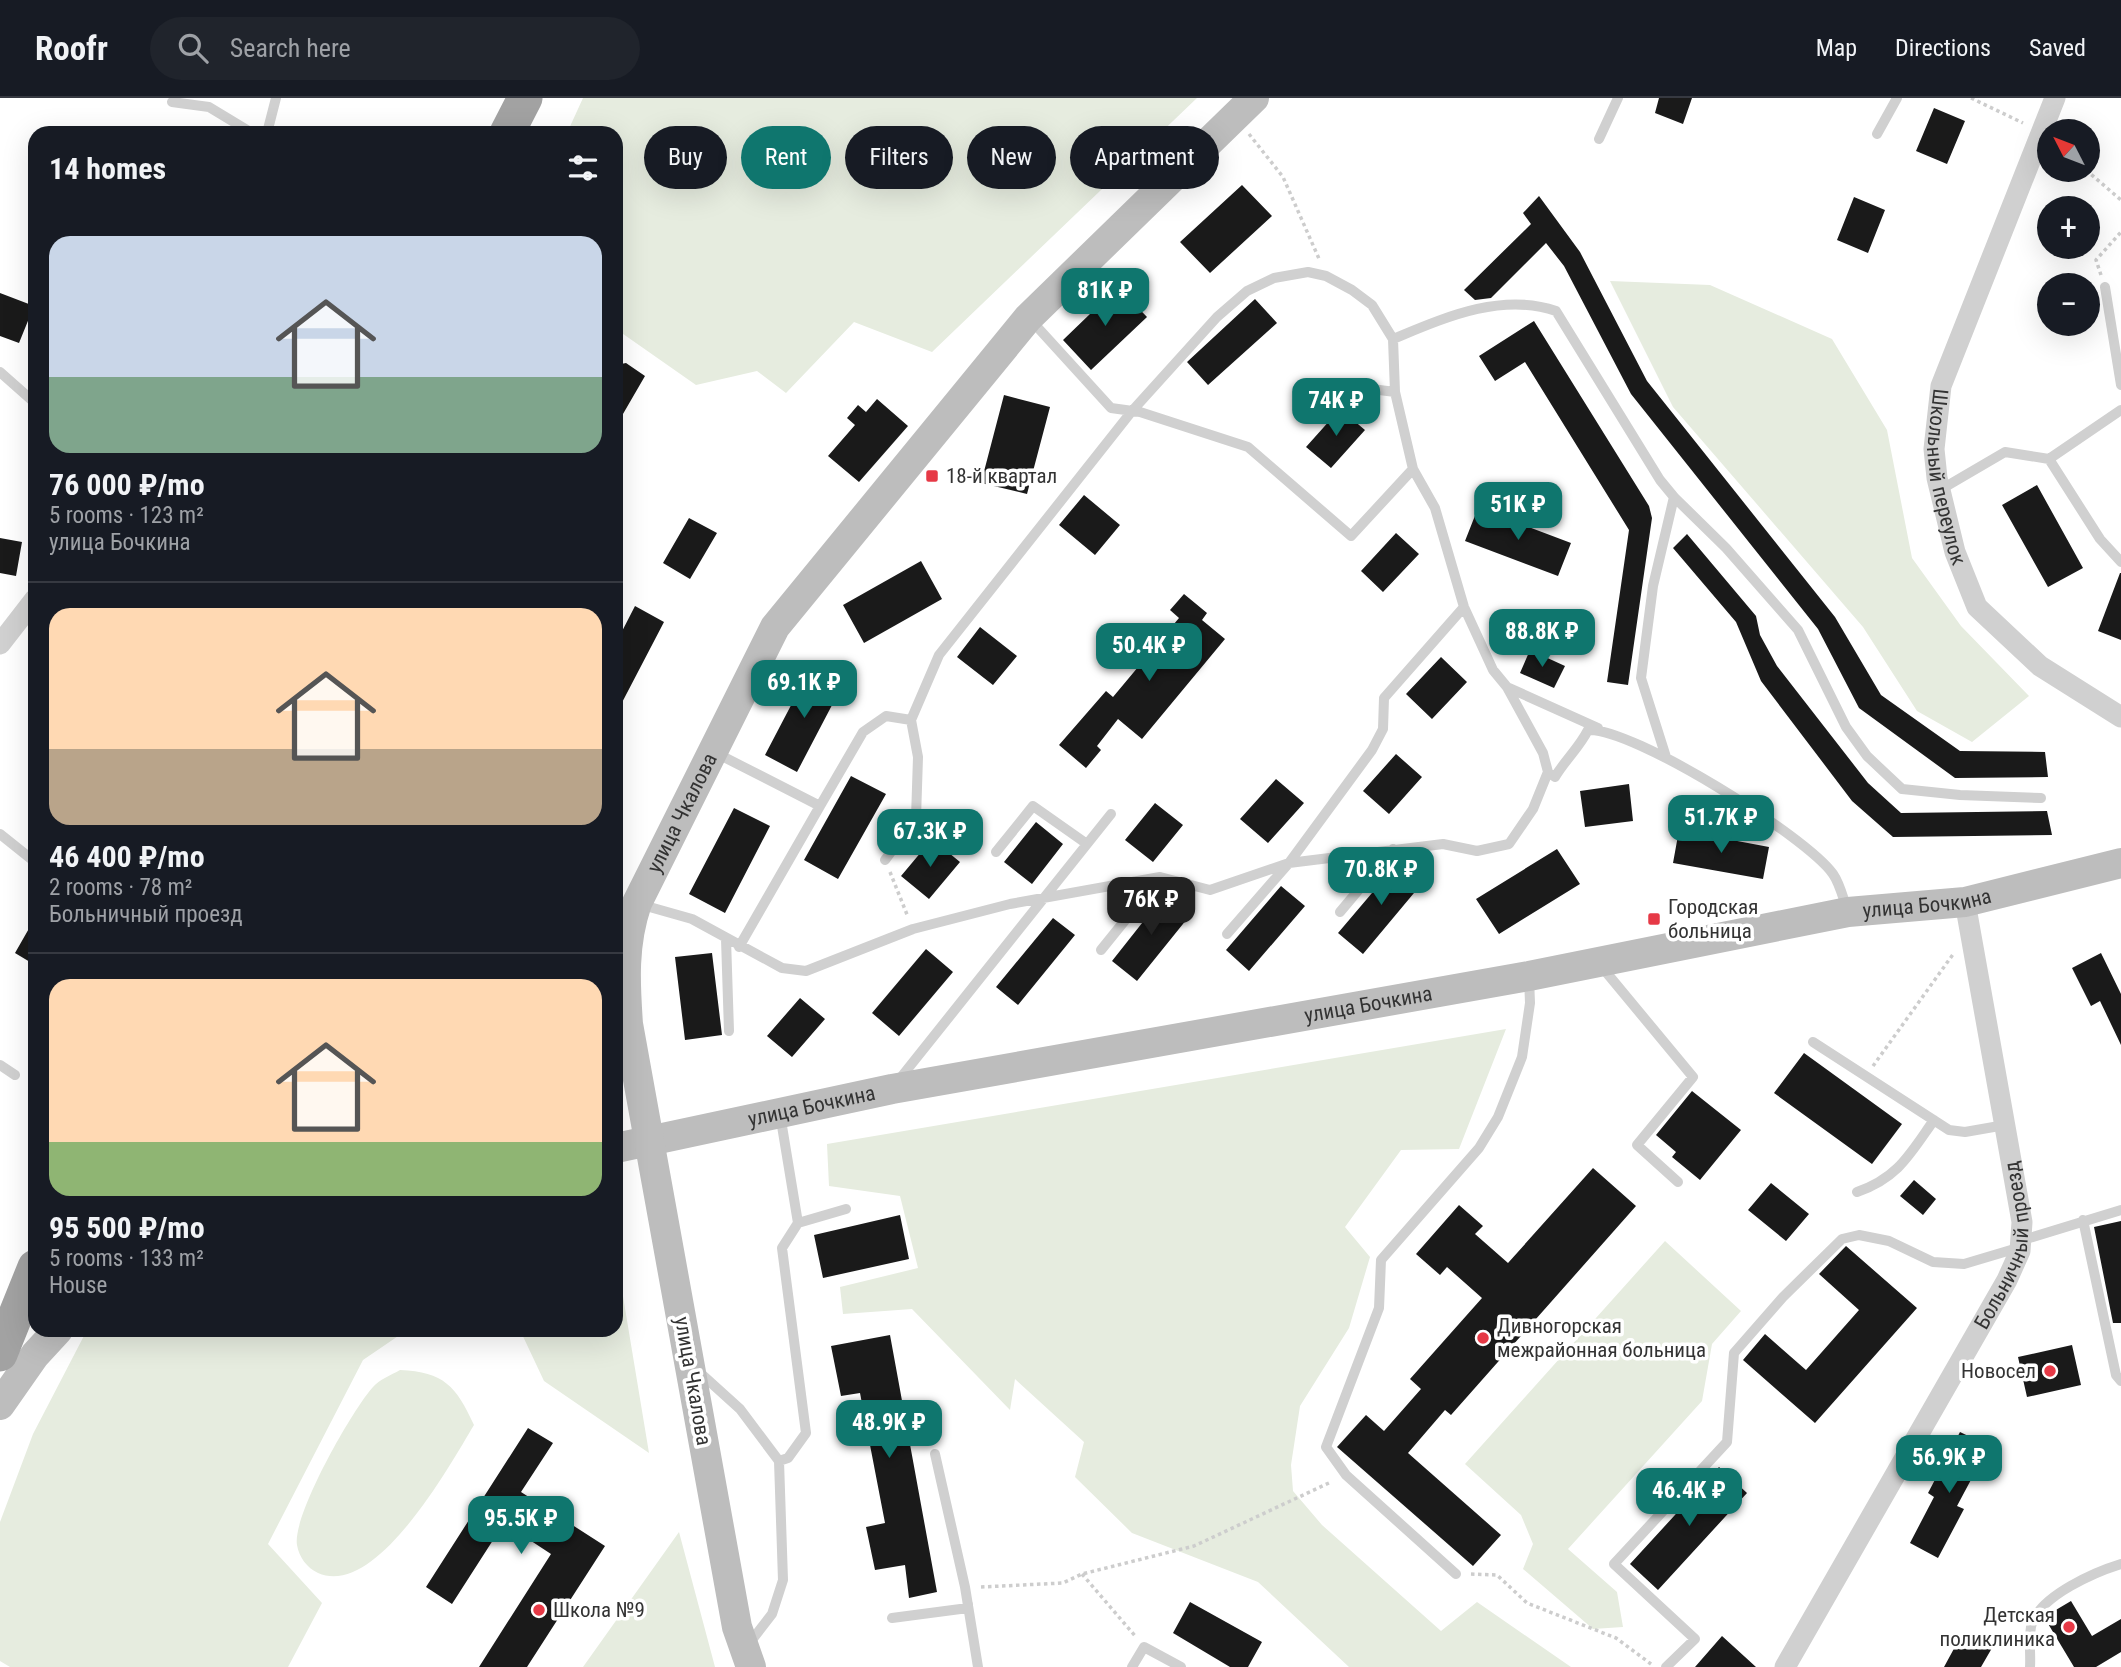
<!DOCTYPE html>
<html lang="en">
<head>
<meta charset="utf-8">
<style>
	body { margin:0; font-family:"Roboto Condensed",sans-serif; background:#20242c; color:#f1f3f6; height:100vh; display:flex; flex-direction:column; font-size:26px; white-space:nowrap }
	* { box-sizing:border-box; margin:0 }
	p { font-size:23px; color:#9ea1a6 }
	.icon { flex:none; width:38px; height:38px; fill:none; stroke:currentColor; stroke-width:2; stroke-linecap:round; stroke-linejoin:round }
	.map { position:relative; flex:1; overflow:hidden }
	.sheet { position:absolute; left:28px; top:28px; width:595px; height:1211px; display:flex; flex-direction:column; background:#171b24; border-radius:21px; box-shadow:0 7px 28px #0002 }
	.sheet>* { flex:none }
	.hud { position:absolute; left:644px; top:28px; width:665px; height:63px; display:flex; gap:14px }
	.needle { width:46px; rotate:312deg }
	.fabs { position:absolute; left:2037px; top:21px; display:grid; gap:14px }
	.fabs a { display:grid; place-items:center; width:63px; height:63px; border-radius:50%; background:#171b24; box-shadow:0 7px 28px #0002; font-size:35px }
	.price { position:absolute; translate:-50% -60px; padding:0 16px; border-radius:14px; background:#0f766e; color:#fff; font-size:23px; line-height:46px; filter:drop-shadow(0 2px 4px #0008) }
	.price::after { content:''; position:absolute; left:50%; top:42px; width:21px; height:16px; margin-left:-10px; background:inherit; clip-path:polygon(0 0,100% 0,50% 100%) }
	.price.active { background:#222; color:#fff }
	ul { padding:0; list-style:none }
	li { display:grid; align-content:center; gap:14px; height:371px; padding:0 21px }
	li+li { border-top:2px solid #363941 }
	li span { display:grid; place-items:center; height:217px; border-radius:21px; color:#555 }
	li>.icon { margin-inline-start:auto }
	span .icon { width:126px; height:126px; fill:#fffc; stroke-width:1 }
	li b { font-size:30px }
	h2 { display:flex; justify-content:space-between; align-items:center; height:84px; padding:0 21px; font-size:30px }
	.pill { padding:0 24px; border-radius:32px; background:#171b24; box-shadow:0 7px 28px #0002; font-size:24px; line-height:63px }
	.pill.active { background:#0f766e; color:#fff }
	header { display:flex; align-items:center; gap:42px; box-sizing:border-box; height:98px; padding:0 35px; background:#171b24; border-bottom:2px solid #363941 }
	header strong { font-size:33px }
	nav { display:flex; gap:38px; margin-inline-start:auto; font-size:24px }
	.search { width:490px; height:63px; background:#20242c; display:flex; align-items:center; gap:18px; box-sizing:border-box; padding:0 24px; border-radius:38px; color:#9ea1a6; font-size:26px }
	.map>svg:first-child { display:block }
	.green { fill:#e6ecdf }
	.building { fill:#1a1a1a }
	.lines { fill:none; stroke-linecap:round; stroke-linejoin:round }
	.path { stroke:#cdcdcd; stroke-width:3.5; stroke-dasharray:3.5 3.5; stroke-linecap:butt }
	.service { stroke:#d0d0d0; stroke-width:10 }
	.minor { stroke:#d0d0d0; stroke-width:21 }
	.secondary { stroke:#bdbdbd; stroke-width:30 }
	.trunk { stroke:#a2a2a2; stroke-width:35 }
	.poi-dot { fill:#e63946; stroke:#fff; stroke-width:2.5 }
	.labels { text-anchor:middle; stroke-width:7; stroke-linejoin:round; paint-order:stroke }
	.poi-label { font-size:21px; fill:#333; stroke:#fff; text-anchor:start }
	.street-label { font-size:21px; fill:#333; stroke:#fff }
</style>
</head>
<body>
<header>
<strong>Roofr</strong>
<div class="search"><svg class="icon" aria-label="search" viewBox="0 0 24 24"><circle cx="10" cy="10" r="6"/><path d="M15 15l6 6"/></svg>Search here</div>
<nav><a>Map</a><a>Directions</a><a>Saved</a></nav>
</header>
<div class="map">
<svg width="2121" height="1569" viewBox="0 0 2121 1569">
	<rect width="100%" height="100%" fill="#fff"/>
	<!-- green -->
	<path class="green" d="M583,0H1197L932,254L854,224L786,295L757,273L696,287L616,231V35H567Z
		M1610,183L1710,187L1832,241L1887,332L1912,460L1961,528L2029,598L1972,644L1917,613L1863,529L1673,309Z
		M1506,931L1459,1051L1401,1052L1345,1129L1370,1159L1349,1230L1300,1308L1291,1367L1293,1393L1322,1427L1441,1533L1477,1504L1571,1569H1349L1258,1484L1132,1435L1075,1379L1084,1344L1015,1281L1010,1312L912,1211L843,1216L840,1189L918,1170L900,1098L829,1088L827,1046Z
		M1665,1143L1741,1213L1712,1246L1702,1303L1568,1451L1617,1494L1623,1529L1593,1531L1523,1471L1533,1446L1521,1417L1465,1366Z
		M616,1149L617,1162L649,1355L544,1283L520,1232H616Z
		M87,1232H407L363,1262L268,1446L322,1505L288,1569H10L0,1563V1424L33,1336Z
		M400,1272C444,1274 456,1288 474,1327C450,1367 376,1501 318,1475C307,1470 299,1459 297,1447C292,1418 352,1312 373,1289C379,1282 391,1277 400,1272Z
		M679,1434L715,1569H583Z"/>
	<!-- building -->
	<path class="building" d="M1659,0H1692L1683,26L1655,15Z
		M1934,10L1965,23L1947,66L1916,53Z
		M1242,87L1272,118L1210,175L1180,144Z
		M1539,98L1580,154L1647,283L1835,519L1881,597L1960,653L2045,654L2048,679L1955,680L1859,610L1818,531L1631,296L1564,168L1546,145L1491,200L1475,202L1464,192L1531,126L1523,115Z
		M1854,99L1885,112L1868,155L1837,142Z
		M1118,189L1147,219L1091,272L1063,242Z
		M0,195L34,208L19,245L0,238Z
		M1255,201L1277,225L1208,287L1187,264Z
		M1534,223L1649,408L1652,420L1628,587L1607,584L1629,432L1525,264L1495,283L1479,258Z
		M626,265L645,278L616,328V267Z
		M1004,297L1050,309L1027,396L981,385Z
		M877,301L908,328L859,384L828,358L855,327L847,320L858,307L866,314Z
		M1340,311L1365,332L1331,370L1306,349Z
		M2037,387L2083,470L2048,489L2002,407Z
		M1084,397L1120,427L1095,457L1059,427Z
		M1478,410L1571,445L1558,478L1465,443Z
		M689,420L717,435L690,481L663,465Z
		M1396,435L1419,456L1383,494L1361,473Z
		M1687,436L1756,518L1760,537L1777,568L1868,685L1901,715L2047,713L2052,737L1893,739L1852,703L1761,583L1736,524L1673,450Z
		M0,440L22,444L16,478L0,475Z
		M921,463L942,501L864,545L843,507Z
		M2120,475H2121V542L2098,533Z
		M1184,496L1207,515L1202,522L1225,541L1142,641L1118,621L1097,648L1101,652L1086,670L1059,647L1106,593L1113,599L1179,520L1170,512Z
		M635,508L664,524L616,616V545Z
		M980,529L1017,558L993,587L957,559Z
		M1530,552L1565,568L1554,590L1520,575Z
		M1441,559L1467,584L1432,621L1406,596Z
		M810,571L842,588L797,674L765,657Z
		M1396,656L1422,679L1389,716L1363,693Z
		M851,678L886,696L838,781L804,762Z
		M1276,681L1304,705L1268,745L1240,721Z
		M1629,686L1633,723L1585,729L1580,693Z
		M1155,705L1183,727L1153,764L1125,742Z
		M734,710L770,728L725,815L689,796Z
		M1036,724L1063,746L1032,786L1004,764Z
		M1679,732L1769,749L1763,781L1673,765Z
		M932,741L960,764L929,801L901,778Z
		M1557,751L1580,786L1499,836L1476,801Z
		M1400,762L1424,783L1363,856L1338,835Z
		M1281,788L1305,808L1249,873L1226,852Z
		M1165,796L1191,816L1137,883L1112,863Z
		M35,820V867L15,855Z
		M1053,820L1075,837L1018,907L996,889Z
		M926,851L953,874L899,938L872,915Z
		M712,855L722,937L685,942L675,859Z
		M2101,855L2121,896V947L2100,903L2091,908L2072,870Z
		M800,900L825,921L792,959L767,938Z
		M1804,955L1902,1026L1872,1066L1774,995Z
		M1692,993L1741,1032L1700,1082L1672,1059L1676,1054L1656,1037Z
		M1593,1070L1636,1108L1451,1317L1445,1312L1408,1355L1501,1437L1473,1468L1337,1349L1366,1317L1384,1333L1421,1291L1410,1281L1482,1200L1447,1169L1440,1177L1416,1156L1459,1107L1483,1128L1475,1136L1508,1165Z
		M1914,1082L1936,1101L1923,1117L1900,1098Z
		M1771,1085L1809,1116L1786,1143L1748,1112Z
		M900,1117L909,1161L823,1180L814,1137Z
		M2121,1123V1225H2113L2094,1129Z
		M1846,1148L1917,1210L1815,1325L1743,1262L1765,1236L1806,1272L1859,1212L1819,1176Z
		M890,1237L937,1494L909,1500L905,1467L875,1472L866,1429L885,1425L860,1295L841,1298L831,1248Z
		M2072,1247L2081,1287L2027,1299L2018,1259Z
		M528,1330L553,1345L521,1394L605,1448L527,1569H479L551,1456L504,1425L452,1506L426,1489Z
		M1960,1334L1989,1348L1957,1408L1964,1411L1938,1460L1910,1445L1934,1399L1928,1395Z
		M1719,1369L1747,1395L1658,1492L1630,1466Z
		M2071,1503L2092,1538L2121,1521V1554L2096,1569H2074L2044,1519Z
		M1190,1504L1262,1544L1248,1569H1230L1173,1535Z
		M1963,1534L1992,1550L1981,1569H1944Z
		M1722,1538L1756,1569H1695Z"/>
	<g class="lines">
		<!-- path -->
		<path class="path" d="M1971,0L2023,25
			M1249,36L1283,79L1320,163
			M2086,72L2121,102
			M2101,177L2096,162L2121,134
			M890,774L908,819
			M1873,968L1954,855
			M1082,1476L1136,1539
			M1471,1476L1497,1477L1527,1505L1616,1540L1651,1566
			M981,1489L1063,1485L1082,1476L1194,1448L1331,1384"/>
		<!-- service -->
		<path class="service" d="M172,4L209,9L252,35
			M267,35L276,0
			M1877,36L1897,0
			M1599,41L1618,0
			M2105,189L2121,287
			M1029,220L1111,310L1140,314L1248,349L1351,438L1413,371L1435,410L1464,509L1493,572L1507,589L1543,655L1548,674
			M1393,241C1444,220 1501,194 1556,213L1660,382L1674,399L1653,488L1641,580L1666,659
			M0,274L35,305
			M1348,301L1364,290L1395,294L1413,371
			M2049,361L2121,312
			M1940,392L2005,354L2049,361L2100,441L2121,464
			M1674,399L1726,450L1798,532L1846,629L1867,658L1902,691L1960,697L2041,700
			M1507,589L1598,630
			M714,654L820,708L863,634L886,618L911,622L939,557L1132,313L1217,219L1247,193L1274,180L1308,174L1326,178L1352,192L1372,207L1393,241L1395,294
			M0,736L35,764
			M996,754L1033,708L1087,746
			M885,762L916,720L918,659L911,622
			M639,806L692,821L782,870L806,873L913,831L1010,806L1160,779L1210,792L1289,765L1443,746L1477,753L1509,746L1533,711L1548,674L1555,679C1565,662 1579,650 1588,632C1632,629 1806,738 1833,776C1840,786 1843,800 1847,811
			M1340,814L1393,751
			M1227,836L1289,765L1372,652L1383,631L1384,600L1464,509
			M726,841L729,933
			M739,849L820,708
			M1101,852L1160,779
			M1601,868L1693,979L1637,1047L1678,1084
			M1813,944L1949,1032L1965,1034L2005,1027
			M0,967L15,977
			M898,983L1111,716
			M1857,1094C1898,1080 1910,1056 1934,1022
			M2083,1122L2116,1277L2121,1283
			M798,1125L846,1111
			M2023,1142L2121,1112
			M698,1273L740,1311L779,1363L783,1482L772,1516L748,1547
			M935,1356L965,1489L978,1569
			M779,1363L788,1360L806,1335L782,1150L798,1125L780,1016
			M1456,1476L1346,1377L1326,1349L1379,1210L1381,1162L1479,1050L1498,1019L1522,959L1530,905L1529,880
			M892,1520L968,1510V1506
			M1132,1569L1144,1549L1181,1569
			M1666,1569L1695,1541L1614,1466L1727,1344L1734,1255L1783,1199L1842,1141L1859,1137L1889,1143L1933,1164L1964,1166L2021,1149
			M2030,1569C2031,1557 2028,1537 2032,1525C2042,1497 2095,1474 2121,1466"/>
		<!-- minor -->
		<g class="minor">
			<path id="s1" d="M2055,0L1941,288L1934,351L1937,380L1955,454L1977,509L2040,568L2121,619"/>
			<path d="M0,546L35,501"/>
			<path id="s2" d="M1785,1569L2007,1182L2020,1153L2022,1124L1965,804"/>
		</g>
		<!-- secondary -->
		<g class="secondary">
			<path id="s3" d="M616,1050L892,991L1529,878L1848,814L1965,804L2121,765"/>
			<path d="M0,1307L35,1257L58,1232"/>
			<path id="s4" d="M751,1569L737,1529L628,926C625,884 623,846 637,805L775,529L1028,220L1254,0"/>
		</g>
		<!-- trunk -->
		<path class="trunk" d="M507,35L525,0
			M0,1256L35,1169"/>
	</g>
	<!-- markers -->
	<g class="poi-dot">
		<rect x="925" y="371" width="14" height="14" rx="3.5"/>
		<rect x="1647" y="814" width="14" height="14" rx="3.5"/>
		<circle cx="1483" cy="1240" r="7"/>
		<circle cx="2050" cy="1273" r="7"/>
		<circle cx="539" cy="1512" r="7"/>
		<circle cx="2069" cy="1529" r="7"/>
	</g>
	<g class="labels">
		<!-- poi labels -->
		<g class="poi-label">
			<text x="946" y="385">18-й квартал</text>
			<text x="1668" y="816">Городская<tspan x="1668" dy="24">больница</tspan></text>
			<text x="1497" y="1235">Дивногорская<tspan x="1497" dy="24">межрайонная больница</tspan></text>
			<text x="2036" y="1280" text-anchor="end">Новосел</text>
			<text x="553" y="1519">Школа №9</text>
			<text x="2055" y="1524" text-anchor="end">Детская<tspan x="2055" dy="24">поликлиника</tspan></text>
		</g>
		<!-- street labels -->
		<g class="street-label">
			<text dy="7" stroke="none"><textPath href="#s1" startOffset="402">Школьный переулок</textPath></text>
			<text dy="7" stroke="none"><textPath href="#s4" startOffset="878">улица Чкалова</textPath></text>
			<text dy="7" stroke="none"><textPath href="#s3" startOffset="1334">улица Бочкина</textPath></text>
			<text dy="7" stroke="none"><textPath href="#s3" startOffset="766">улица Бочкина</textPath></text>
			<text dy="7" stroke="none"><textPath href="#s3" startOffset="200">улица Бочкина</textPath></text>
			<text dy="7" stroke="none"><textPath href="#s2" startOffset="480">Больничный проезд</textPath></text>
			<text transform="translate(693 1283) rotate(80)" y="7">улица Чкалова</text>
		</g>
	</g>
</svg>
<div class="fabs">
<a><svg class="needle" viewBox="-14 -14 28 28"><path d="M0-13l5 13h-10z" fill="#e53935"/><path d="M0 13l5-13h-10z" fill="#9ea1a6"/></svg></a>
<a>+</a>
<a>−</a>
</div>
<b class="price" style="left:1105px;top:230px">81K ₽</b>
<b class="price" style="left:1336px;top:340px">74K ₽</b>
<b class="price" style="left:1518px;top:444px">51K ₽</b>
<b class="price" style="left:1542px;top:571px">88.8K ₽</b>
<b class="price" style="left:1149px;top:585px">50.4K ₽</b>
<b class="price" style="left:804px;top:622px">69.1K ₽</b>
<b class="price" style="left:1721px;top:757px">51.7K ₽</b>
<b class="price" style="left:930px;top:771px">67.3K ₽</b>
<b class="price" style="left:1381px;top:809px">70.8K ₽</b>
<b class="price active" style="left:1151px;top:839px">76K ₽</b>
<b class="price" style="left:889px;top:1362px">48.9K ₽</b>
<b class="price" style="left:1949px;top:1397px">56.9K ₽</b>
<b class="price" style="left:1689px;top:1430px">46.4K ₽</b>
<b class="price" style="left:521px;top:1458px">95.5K ₽</b>
<div class="hud">
<a class="pill">Buy</a>
<a class="pill active">Rent</a>
<a class="pill">Filters</a>
<a class="pill">New</a>
<a class="pill">Apartment</a>
</div>
<section class="sheet">
<h2>14 homes<svg class="icon" aria-label="filters" viewBox="0 0 24 24"><path d="M4 7h16M4 17h16"/><circle cx="9" cy="7" r="2"/><circle cx="15" cy="17" r="2"/></svg></h2>
<ul>
<li><span style="background:linear-gradient(#c9d6e8 65%,#7fa58c 0)"><svg class="icon" aria-label="home" viewBox="0 0 24 24"><path d="M3 11l9-7 9 7M6 9v11h12V9"/></svg></span><div><b>76 000 ₽/mo</b><p>5 rooms · 123 m²</p><p>улица Бочкина</p></div></li>
<li><span style="background:linear-gradient(#ffd9b3 65%,#b9a48a 0)"><svg class="icon" aria-label="home" viewBox="0 0 24 24"><path d="M3 11l9-7 9 7M6 9v11h12V9"/></svg></span><div><b>46 400 ₽/mo</b><p>2 rooms · 78 m²</p><p>Больничный проезд</p></div></li>
<li><span style="background:linear-gradient(#ffd9b3 75%,#8fb573 0)"><svg class="icon" aria-label="home" viewBox="0 0 24 24"><path d="M3 11l9-7 9 7M6 9v11h12V9"/></svg></span><div><b>95 500 ₽/mo</b><p>5 rooms · 133 m²</p><p>House</p></div></li>
</ul>
</section>
</div>
</body>
</html>
